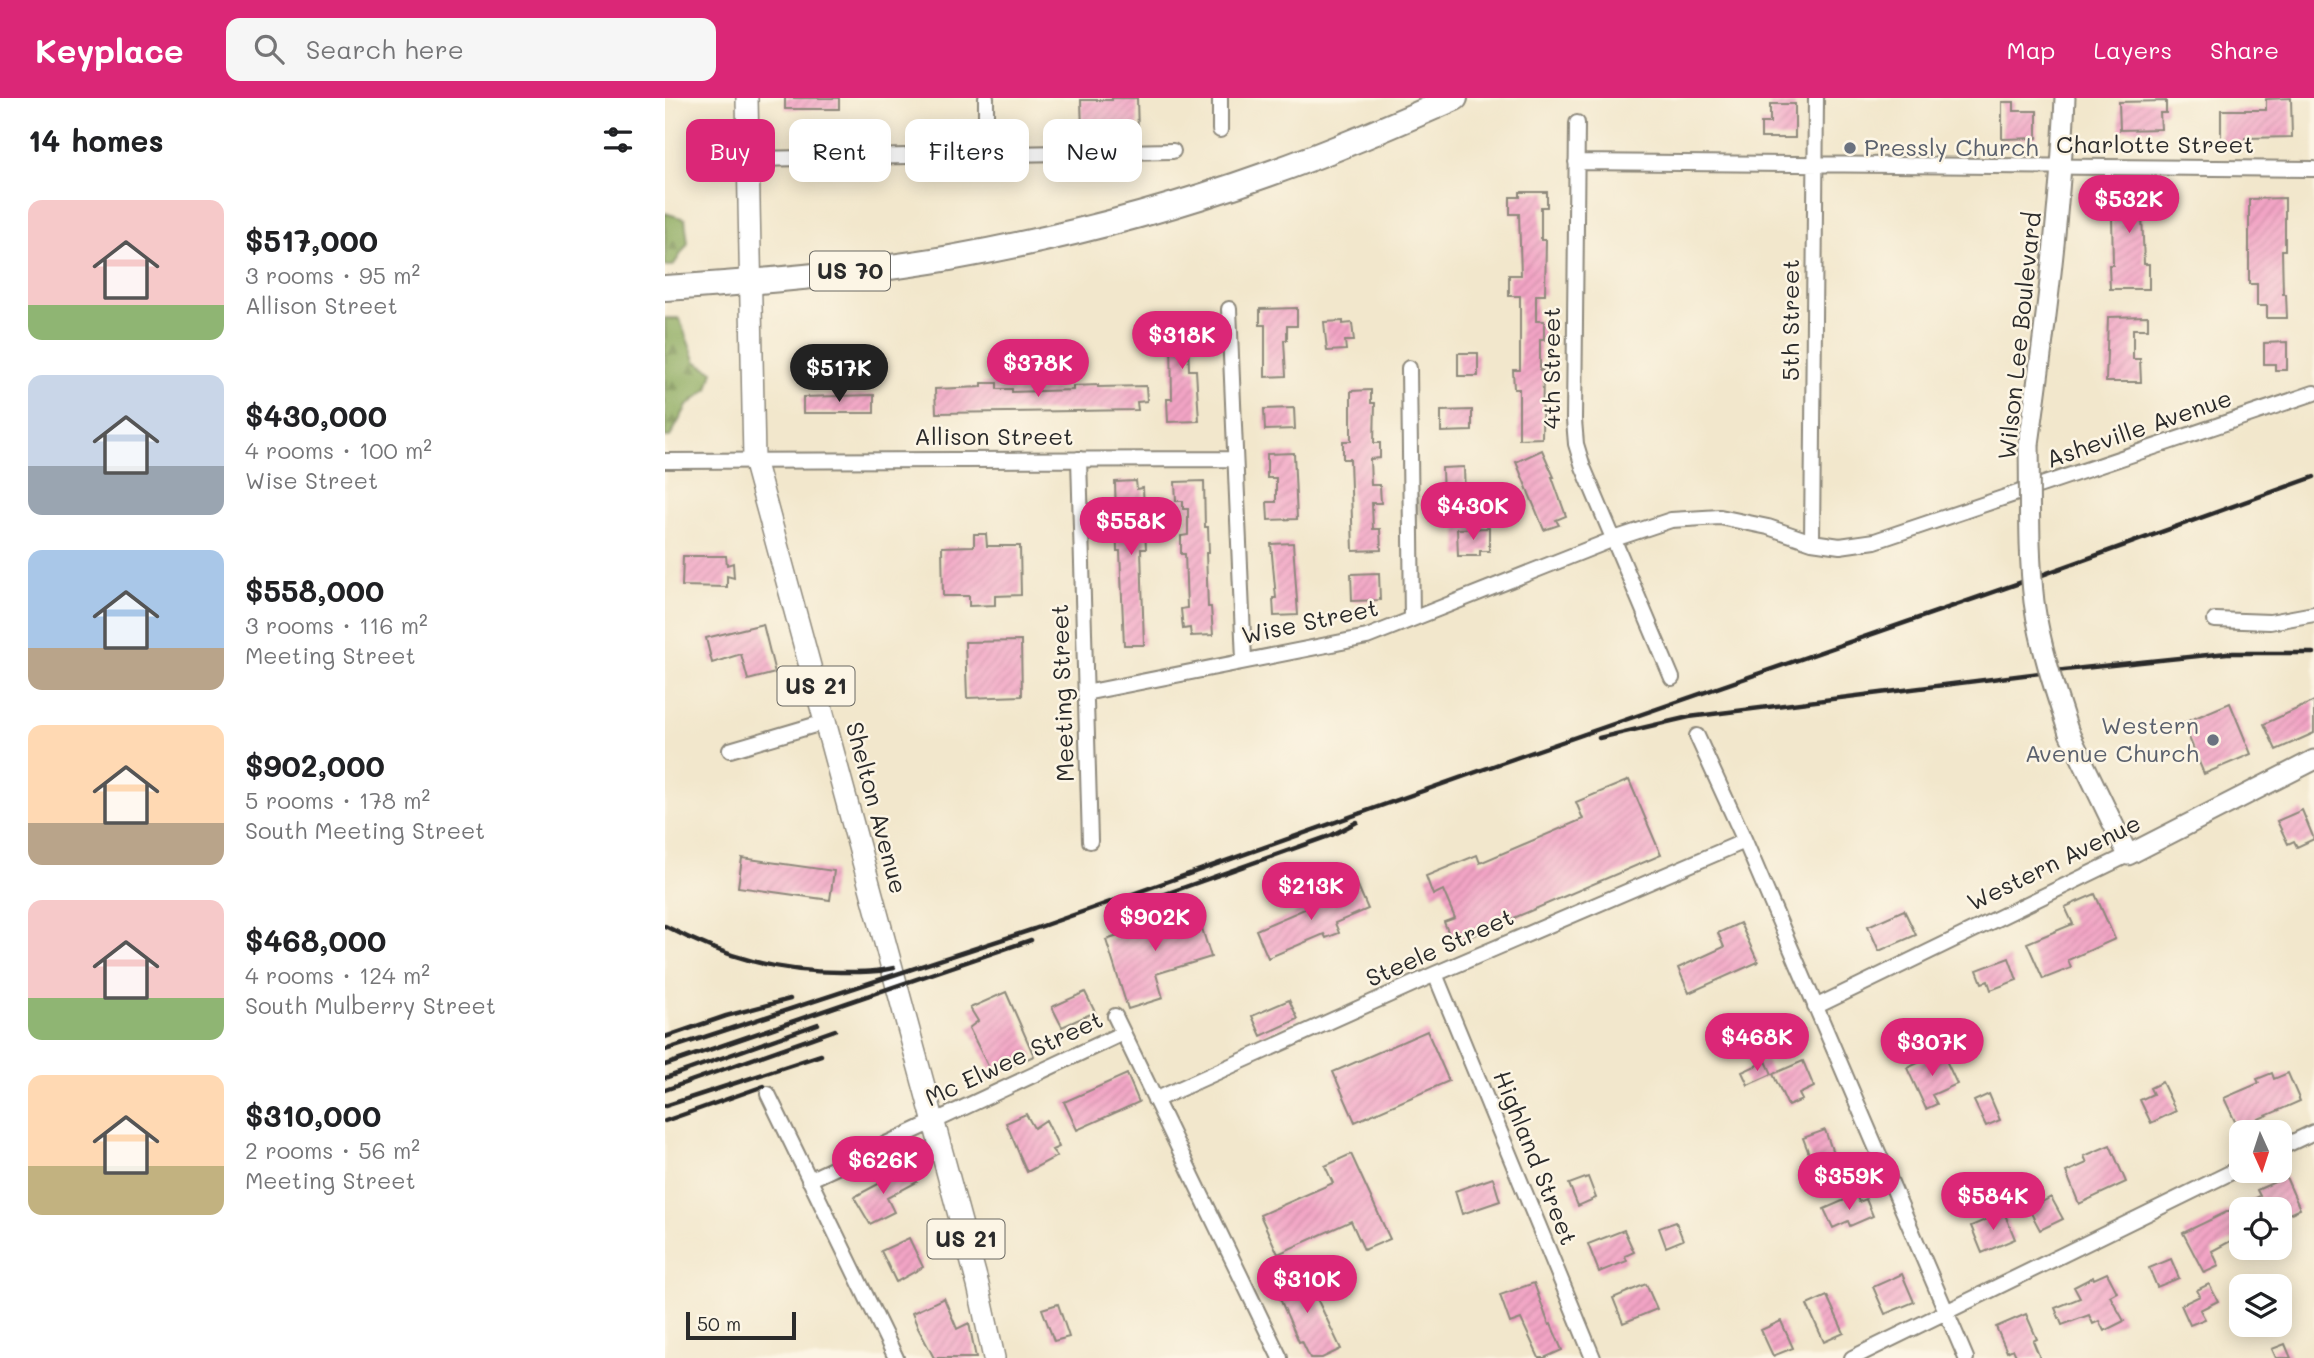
<!DOCTYPE html>
<html lang="en">
<head>
<meta charset="utf-8">
<style>
	body { margin:0; font-family:Mali,sans-serif; background:#f6f6f6; color:#202124; height:100vh; display:flex; flex-direction:column; font-size:26px; white-space:nowrap }
	* { box-sizing:border-box; margin:0 }
	p { font-size:23px; color:#757577 }
	.icon { flex:none; width:38px; height:38px; fill:none; stroke:currentColor; stroke-width:2; stroke-linecap:round; stroke-linejoin:round }
	.map { position:relative; flex:1; overflow:hidden }
	.side { display:flex; flex-direction:column; background:#fff; width:665px }
	.side>* { flex:none }
	.top-card { position:absolute; left:21px; top:21px; width:665px; height:63px; display:flex; gap:14px }
	.needle { width:46px; rotate:177deg }
	.buttons { position:absolute; left:1564px; top:1022px; display:grid; gap:14px }
	.buttons a { display:grid; place-items:center; width:63px; height:63px; border-radius:14px; background:#fff; box-shadow:0 4px 18px #0003; font-size:35px }
	.scale { position:absolute; left:21px; bottom:18px; width:110px; box-sizing:border-box; padding-left:7px; border:4px solid #2b2b2b; border-top:0; font-size:19px; line-height:24px; white-space:nowrap; color:#2b2b2b; -webkit-text-stroke:5px #fcf5e5; paint-order:stroke }
	.price { position:absolute; translate:-50% -60px; padding:0 16px; border-radius:24px; background:#db2777; color:#fff; font-size:23px; line-height:46px; filter:drop-shadow(0 2px 4px #0008) }
	.price::after { content:''; position:absolute; left:50%; top:42px; width:21px; height:16px; margin-left:-10px; background:inherit; clip-path:polygon(0 0,100% 0,50% 100%) }
	.price.on { background:#222; color:#fff }
	ul { padding:0; list-style:none }
	li { display:flex; align-items:center; gap:21px; height:175px; padding:0 28px }
	li span { display:grid; place-items:center; flex:none; width:196px; height:140px; border-radius:14px; color:#555 }
	li>.icon { margin-inline-start:auto }
	span .icon { width:84px; height:84px; fill:#fffc; stroke-width:1 }
	li b { font-size:30px }
	h2 { display:flex; justify-content:space-between; align-items:center; height:84px; padding:0 28px; font-size:30px }
	.tag { padding:0 24px; border-radius:14px; background:#fff; box-shadow:0 4px 18px #0003; font-size:24px; line-height:63px }
	.tag.on { background:#db2777; color:#fff }
	header { display:flex; align-items:center; gap:42px; box-sizing:border-box; height:98px; padding:0 35px; background:#db2777; color:#fff }
	header strong { font-size:33px }
	nav { display:flex; gap:38px; margin-inline-start:auto; font-size:24px }
	.search { width:490px; height:63px; background:#f6f6f6; display:flex; align-items:center; gap:18px; box-sizing:border-box; padding:0 24px; border-radius:14px; color:#757577; font-size:26px }
	main { display:flex; flex:1; min-height:0 }
	.map>svg:first-child { display:block }
	.forest { fill:url(#forest-firs); stroke:#5c6a44; stroke-width:2 }
	.building { fill:url(#building-hatch) }
	.lines { fill:none; stroke-linecap:round; stroke-linejoin:round }
	.street-casing { stroke:#8e897c; stroke-width:18 }
	.secondary-casing { stroke:#8e897c; stroke-width:23 }
	.primary-casing { stroke:#8e897c; stroke-width:24 }
	.highway-casing { stroke:#8e897c; stroke-width:28 }
	.street { stroke:#fff; stroke-width:14 }
	.secondary { stroke:#fff; stroke-width:19 }
	.primary { stroke:#fff; stroke-width:21 }
	.highway { stroke:#fff; stroke-width:24 }
	.rail { stroke:#2b2b2b; stroke-width:4.5 }
	.secondary-bridge-casing { stroke:#8e897c; stroke-width:23; stroke-linecap:butt }
	.secondary-bridge { stroke:#fff; stroke-width:19 }
	.worship-dot { fill:#6b7280; stroke:#fcf5e5; stroke-width:2.5 }
	.labels { text-anchor:middle; stroke-width:5; stroke-linejoin:round; paint-order:stroke }
	.shield { fill:#fcf5e5; stroke:#6a6863; stroke-width:2 }
	.shield-label { font-size:23px; font-weight:bold; fill:#2b2b2b }
	.street-label { font-size:24px; fill:#2b2b2b; stroke:#fcf5e5 }
	.worship-label { font-size:24px; fill:#5b616d; stroke:#fcf5e5; text-anchor:start }
</style>
</head>
<body>
<header>
<strong>Keyplace</strong>
<div class="search"><svg class="icon" aria-label="search" viewBox="0 0 24 24"><circle cx="10" cy="10" r="6"/><path d="M15 15l6 6"/></svg>Search here</div>
<nav><a>Map</a><a>Layers</a><a>Share</a></nav>
</header>
<main>
<section class="side">
<h2>14 homes<svg class="icon" aria-label="filters" viewBox="0 0 24 24"><path d="M4 7h16M4 17h16"/><circle cx="9" cy="7" r="2"/><circle cx="15" cy="17" r="2"/></svg></h2>
<ul>
<li><span style="background:linear-gradient(#f6c9c9 75%,#8fb573 0)"><svg class="icon" aria-label="home" viewBox="0 0 24 24"><path d="M3 11l9-7 9 7M6 9v11h12V9"/></svg></span><div><b>$517,000</b><p>3 rooms · 95 m²</p><p>Allison Street</p></div></li>
<li><span style="background:linear-gradient(#c9d6e8 65%,#9aa5b1 0)"><svg class="icon" aria-label="home" viewBox="0 0 24 24"><path d="M3 11l9-7 9 7M6 9v11h12V9"/></svg></span><div><b>$430,000</b><p>4 rooms · 100 m²</p><p>Wise Street</p></div></li>
<li><span style="background:linear-gradient(#a9c7e8 70%,#b9a48a 0)"><svg class="icon" aria-label="home" viewBox="0 0 24 24"><path d="M3 11l9-7 9 7M6 9v11h12V9"/></svg></span><div><b>$558,000</b><p>3 rooms · 116 m²</p><p>Meeting Street</p></div></li>
<li><span style="background:linear-gradient(#ffd9b3 70%,#b9a48a 0)"><svg class="icon" aria-label="home" viewBox="0 0 24 24"><path d="M3 11l9-7 9 7M6 9v11h12V9"/></svg></span><div><b>$902,000</b><p>5 rooms · 178 m²</p><p>South Meeting Street</p></div></li>
<li><span style="background:linear-gradient(#f6c9c9 70%,#8fb573 0)"><svg class="icon" aria-label="home" viewBox="0 0 24 24"><path d="M3 11l9-7 9 7M6 9v11h12V9"/></svg></span><div><b>$468,000</b><p>4 rooms · 124 m²</p><p>South Mulberry Street</p></div></li>
<li><span style="background:linear-gradient(#ffd9b3 65%,#c2b280 0)"><svg class="icon" aria-label="home" viewBox="0 0 24 24"><path d="M3 11l9-7 9 7M6 9v11h12V9"/></svg></span><div><b>$310,000</b><p>2 rooms · 56 m²</p><p>Meeting Street</p></div></li>
</ul>
</section>
<div class="map">
<svg width="1649" height="1260" viewBox="0 0 1649 1260">
	<defs>
		<pattern id="forest-firs" width="22" height="20" patternUnits="userSpaceOnUse" patternTransform="scale(1.75)"><rect width="22" height="20" fill="#8caa5e"/><path d="M5 1l3.5 6h-7zM16 11l3.5 6h-7z" fill="#738b4e"/></pattern>
		<pattern id="building-hatch" width="6" height="6" patternUnits="userSpaceOnUse" patternTransform="scale(1.75)"><rect width="6" height="6" fill="#f2a4c5"/><path d="M-1 1l2-2M0 6l6-6M5 7l2-2" fill="none" stroke="#d08da9"/></pattern>
	</defs>
	<rect width="100%" height="100%" fill="#fcf5e5"/>
	<filter id="ink" filterUnits="userSpaceOnUse"><feTurbulence type="fractalNoise" baseFrequency=".0143" numOctaves="2"/><feDisplacementMap in="SourceGraphic" scale="14" xChannelSelector="R" yChannelSelector="G"/><feConvolveMatrix kernelMatrix="1 2 1 2 8 2 1 2 1" color-interpolation-filters="sRGB"/></filter>
	<filter id="wash" filterUnits="userSpaceOnUse"><feTurbulence type="fractalNoise" baseFrequency=".00686" numOctaves="4" result="noise"/><feDisplacementMap in="SourceGraphic" scale="28" xChannelSelector="R" yChannelSelector="G"/><feGaussianBlur stdDeviation="1.57" result="paint"/><feColorMatrix in="noise" values="0 0 0 0 0 0 0 0 0 0 0 0 0 0 0 0 0 1.4 0 .05"/><feComposite in="paint" operator="in"/></filter>
	<g filter="url(#wash)">
		<rect width="100%" height="100%" fill="#f2e7cc"/>
		<!-- forest -->
		<path class="forest" d="M0,115L20,121L23,145L8,168H0Z
			M0,220H14L31,264L48,273L43,291L22,308L5,339H0Z"/>
		<g id="blocks">
			<!-- building -->
			<path class="building" d="M120,0H174V11H120Z
				M447,0H472L473,34L417,33L416,2H447Z
				M1626,0L1627,39L1580,40V45H1556V12H1601V1Z
				M1501,3V15H1495L1496,31L1455,32L1454,4Z
				M1337,4H1349V13H1372V40L1337,41Z
				M1105,6H1130V40H1096V25H1105Z
				M1491,90L1492,115L1477,116L1479,166H1484V191H1445L1444,167H1448L1447,117H1437V92Z
				M855,94H882V109H876V142H881L880,197H871V223H879V242H875V272H878L877,340L854,341V291H849L848,272H855V198H844V177H856L854,116H845V99H855Z
				M1620,100V152H1617L1618,196H1621L1622,220H1602V208H1592V186H1584V101Z
				M632,210V228H622V242H619L621,278L600,279V227H595V211Z
				M1483,218V231H1468V261H1475L1476,284H1441L1443,219Z
				M532,220L533,241L523,242L524,272H531L534,323L503,324L502,301H507L506,242H502L501,221Z
				M678,223V226L687,225L689,243H680L681,252L662,253L659,224Z
				M1622,244V272H1610V266H1599V245Z
				M793,255H813V278H793Z
				M317,285H332V291H347V294L408,292V288L433,287V289L481,288L482,303L472,304L473,312L271,315L270,291L317,289Z
				M706,292V305H710L709,345H715V360L705,361L706,387H715L716,405H707L708,431H715L716,452L688,453L685,361H678V343H686V293Z
				M209,297V315H138V299Z
				M629,310L630,331L600,332L599,311Z
				M807,312V333L776,334V313Z
				M877,352L889,379H887L901,418L891,422L894,427L879,432L851,364Z
				M629,355L632,421L603,422L602,404H611V380H602V356Z
				M799,369L800,401L778,402L777,370Z
				M471,383L472,391L478,390L481,451H476L479,547H459L455,453H452L450,384Z
				M539,383L540,429H543L544,455H541L543,509H546L548,537L526,538L525,530L518,531L516,511L522,510L520,456H516V438L523,437V411H518V403H511L510,384Z
				M824,430V453H815V458H793L792,431Z
				M309,436H321L322,448H355L356,497L330,498V507L304,508V498H278L277,449L309,448Z
				M628,445L633,517L609,518L608,500H611L606,446Z
				M18,458H61L62,467L68,465L69,480L62,478V489L17,488Z
				M714,475L715,502L687,503L686,476Z
				M98,526L110,575L83,582L76,556L47,565L41,540Z
				M356,543L357,598L302,600L300,544Z
				M1649,603V635L1611,652L1599,626Z
				M1565,605L1586,656L1539,676L1518,625Z
				M964,682L996,757L788,846L779,824L790,820L778,792L768,797L761,778L812,757L815,765L918,721L911,704Z
				M1637,712L1649,741L1632,749L1629,743L1623,746L1612,723Z
				M77,760L169,773L165,802L73,789Z
				M693,788L703,811L670,825L674,835L661,840L659,836L603,860L591,832Z
				M1430,796L1450,841L1403,862L1406,870L1378,881L1362,845L1408,826L1400,809Z
				M531,811L546,859L491,876L498,900L463,911L441,842L465,834L461,821L487,813L490,823Z
				M1239,812L1251,837L1214,853L1203,828Z
				M1075,825L1093,864L1024,895L1013,870L1059,849L1053,835Z
				M1344,860L1352,882L1326,892L1323,883L1317,885L1312,872Z
				M341,894L369,958L327,976L304,930L313,923L305,910Z
				M420,894L430,914L397,929L387,909Z
				M624,902L633,921L596,938L587,918Z
				M762,933L784,983L690,1024L668,974Z
				M1277,954L1292,986L1267,997L1272,1006L1261,1011L1242,970Z
				M1101,963L1107,976L1083,987L1077,974Z
				M1138,963L1149,989L1134,996L1137,1002L1123,1008L1108,976Z
				M1607,975L1609,981L1623,975L1635,1003L1573,1030L1559,1000L1594,985L1592,981Z
				M462,976L474,1004L412,1032L399,1004Z
				M1497,984L1511,1013L1486,1025L1475,1002L1488,996L1485,990Z
				M1324,996L1335,1022L1321,1028L1309,1003Z
				M361,1016L369,1030L381,1022L394,1049L387,1052L392,1058L362,1074L341,1025Z
				M1160,1032L1169,1058L1148,1066L1138,1040Z
				M1445,1047L1461,1084L1414,1106L1401,1074L1422,1065L1419,1058Z
				M686,1056L725,1141L699,1152L686,1123L613,1156L595,1117L668,1085L660,1068Z
				M243,1070L252,1084L222,1100L229,1114L205,1126L189,1099Z
				M923,1079L931,1100L913,1108L904,1086Z
				M1621,1079L1635,1111L1615,1120V1111H1577V1137L1547,1153L1554,1168L1539,1175L1518,1135L1595,1098L1592,1092Z
				M828,1080L835,1103L797,1116L790,1093Z
				M1373,1095L1377,1104L1386,1099L1398,1121L1375,1132L1359,1102Z
				M1191,1097L1194,1104L1201,1101L1208,1118L1185,1128L1183,1123L1168,1130L1159,1111Z
				M1339,1114L1350,1141L1317,1155L1306,1128Z
				M1011,1124L1018,1142L1001,1149L994,1130Z
				M959,1132L969,1154L960,1158L962,1163L934,1174L923,1146Z
				M244,1140L258,1169L231,1184L216,1153Z
				M1506,1161L1514,1180L1492,1189L1484,1170Z
				M638,1171L676,1251L657,1260H645L637,1243L634,1244L608,1185Z
				M1442,1175L1452,1194L1445,1198L1459,1223L1439,1233L1434,1223L1428,1226L1424,1217L1397,1227L1390,1210L1415,1200L1409,1189L1428,1179L1429,1181Z
				M1237,1176L1249,1204L1220,1216L1208,1189Z
				M869,1185L884,1227L886,1226L897,1252L879,1260H874L856,1221L845,1225L835,1197Z
				M981,1186L992,1211L958,1225L948,1200Z
				M1544,1186L1553,1203L1535,1212L1540,1221L1525,1227L1516,1207L1535,1198L1532,1192Z
				M1162,1198L1179,1235L1159,1244L1142,1207Z
				M279,1200L292,1231L304,1225L311,1260H269L253,1230L247,1215Z
				M393,1206L404,1239L389,1243L377,1211Z
				M1361,1216L1372,1241L1368,1243L1375,1260H1352L1348,1251L1342,1254L1331,1229Z
				M1116,1223L1128,1250L1108,1258L1096,1232Z
				M1620,1246L1626,1260H1611L1607,1251Z"/>
		</g>
	</g>
	<g filter="url(#ink)">
		<use href="#blocks" fill-opacity="0" stroke="#8e897c" stroke-width="2"/>
		<g class="lines">
			<!-- street casing -->
			<g class="street-casing">
				<path id="street" d="M321,0V57
					M555,0V32
					M912,25L909,322L911,346L918,369L1007,580
					M83,61L508,53
					M911,64L1649,71
					M564,211L579,562
					M744,270L747,521
					M414,361L425,743
					M0,363L570,361
					M1147,444L1151,0
					M1550,522L1605,524L1649,516
					M420,595L702,539L949,441L1006,422L1055,419L1103,429L1147,444L1175,448L1210,443L1649,295
					M1032,638L1080,743L1301,1260
					M65,652L160,624
					M770,876L928,1260
					M1150,909L1463,757
					M450,918L615,1260
					M103,996L231,1260
					M490,1002L770,876L1080,743
					M1615,1050L1649,1034
					M144,1082L458,935
					M1187,1260L1577,1069"/>
			</g>
			<!-- secondary casing -->
			<g class="secondary-casing">
				<path id="secondary" d="M1364,346C1380,231 1395,116 1400,0
					M1404,635L1463,757L1649,662"/>
			</g>
			<!-- primary casing -->
			<g class="primary-casing">
				<path id="primary" d="M82,0L89,362L313,1187L329,1260"/>
			</g>
			<!-- highway casing -->
			<g class="highway-casing">
				<path id="highway" d="M0,190C95,184 191,176 285,160C392,141 500,113 603,76C666,54 728,27 790,0"/>
			</g>
			<!-- street -->
			<use href="#street" class="street"/>
			<!-- secondary -->
			<use href="#secondary" class="secondary"/>
			<!-- primary -->
			<use href="#primary" class="primary"/>
			<!-- highway -->
			<use href="#highway" class="highway"/>
			<!-- rail -->
			<path class="rail" d="M934,640L1024,619L1399,572L1562,555H1649
				M489,800L667,737L692,724
				M0,828C59,859 113,875 181,874C198,874 213,874 229,870
				M0,939L61,918L125,901
				M0,952L369,831L862,656L1363,482L1649,379
				M0,967L366,842
				M0,980L153,926
				M0,992L170,932
				M0,1008L156,957
				M0,1023L99,988"/>
			<!-- secondary-bridge casing -->
			<g class="secondary-bridge-casing">
				<path id="secondary-bridge" d="M1364,346C1365,399 1363,452 1369,504C1375,548 1390,593 1404,635"/>
			</g>
			<!-- secondary-bridge -->
			<use href="#secondary-bridge" class="secondary-bridge"/>
		</g>
	</g>
	<!-- markers -->
	<g class="worship-dot">
		<circle cx="1185" cy="50" r="7"/>
		<circle cx="1548" cy="642" r="7"/>
	</g>
	<g class="labels">
		<!-- shield labels -->
		<g class="shield">
			<rect x="145" y="153.5" width="80" height="39" rx="5"/>
			<rect x="112.5" y="568.5" width="77" height="39" rx="5"/>
			<rect x="262.5" y="1121.5" width="77" height="39" rx="5"/>
		</g>
		<g class="shield-label">
			<text x="185" y="181">US 70</text>
			<text x="151" y="596">US 21</text>
			<text x="301" y="1149">US 21</text>
		</g>
		<!-- street labels -->
		<g class="street-label">
			<text x="1490" y="55">Charlotte Street</text>
			<text transform="translate(1126 222) rotate(-90)" y="8">5th Street</text>
			<text transform="translate(1355 238) rotate(-84)" y="8">Wilson Lee Boulevard</text>
			<text transform="translate(887 270) rotate(-90)" y="8">4th Street</text>
			<text transform="translate(1474 331) rotate(-19)" y="8">Asheville Avenue</text>
			<text x="329" y="347">Allison Street</text>
			<text transform="translate(645 524) rotate(-12)" y="8">Wise Street</text>
			<text transform="translate(398 595) rotate(-92)" y="8">Meeting Street</text>
			<text transform="translate(211 710) rotate(75)" y="8">Shelton Avenue</text>
			<text transform="translate(1389 765) rotate(-26)" y="8">Western Avenue</text>
			<text transform="translate(775 850) rotate(-24)" y="8">Steele Street</text>
			<text transform="translate(349 961) rotate(-25)" y="8">Mc Elwee Street</text>
			<text transform="translate(870 1060) rotate(68)" y="8">Highland Street</text>
		</g>
		<!-- worship labels -->
		<g class="worship-label">
			<text x="1199" y="58">Pressly Church</text>
			<text x="1534" y="636" text-anchor="end">Western<tspan x="1534" dy="28">Avenue Church</tspan></text>
		</g>
	</g>
</svg>
<div class="buttons">
<a><svg class="needle" viewBox="-14 -14 28 28"><path d="M0-13l5 13h-10z" fill="#e53935"/><path d="M0 13l5-13h-10z" fill="#757577"/></svg></a>
<a><svg class="icon" aria-label="locate" viewBox="0 0 24 24"><circle cx="12" cy="12" r="6"/><path d="M12 2v4M12 18v4M2 12h4M18 12h4"/></svg></a>
<a><svg class="icon" aria-label="layers" viewBox="0 0 24 24"><path d="M12 4l9 5-9 5-9-5zM3 14l9 5 9-5"/></svg></a>
</div>
<div class="scale">50 m</div>
<b class="price" style="left:1464px;top:137px">$532K</b>
<b class="price" style="left:517px;top:273px">$318K</b>
<b class="price" style="left:373px;top:301px">$378K</b>
<b class="price on" style="left:174px;top:306px">$517K</b>
<b class="price" style="left:808px;top:444px">$430K</b>
<b class="price" style="left:466px;top:459px">$558K</b>
<b class="price" style="left:646px;top:824px">$213K</b>
<b class="price" style="left:490px;top:855px">$902K</b>
<b class="price" style="left:1092px;top:975px">$468K</b>
<b class="price" style="left:1267px;top:980px">$307K</b>
<b class="price" style="left:218px;top:1098px">$626K</b>
<b class="price" style="left:1184px;top:1114px">$359K</b>
<b class="price" style="left:1328px;top:1134px">$584K</b>
<b class="price" style="left:642px;top:1217px">$310K</b>
<div class="top-card">
<a class="tag on">Buy</a>
<a class="tag">Rent</a>
<a class="tag">Filters</a>
<a class="tag">New</a>
</div>
</div>
</main>
</body>
</html>
